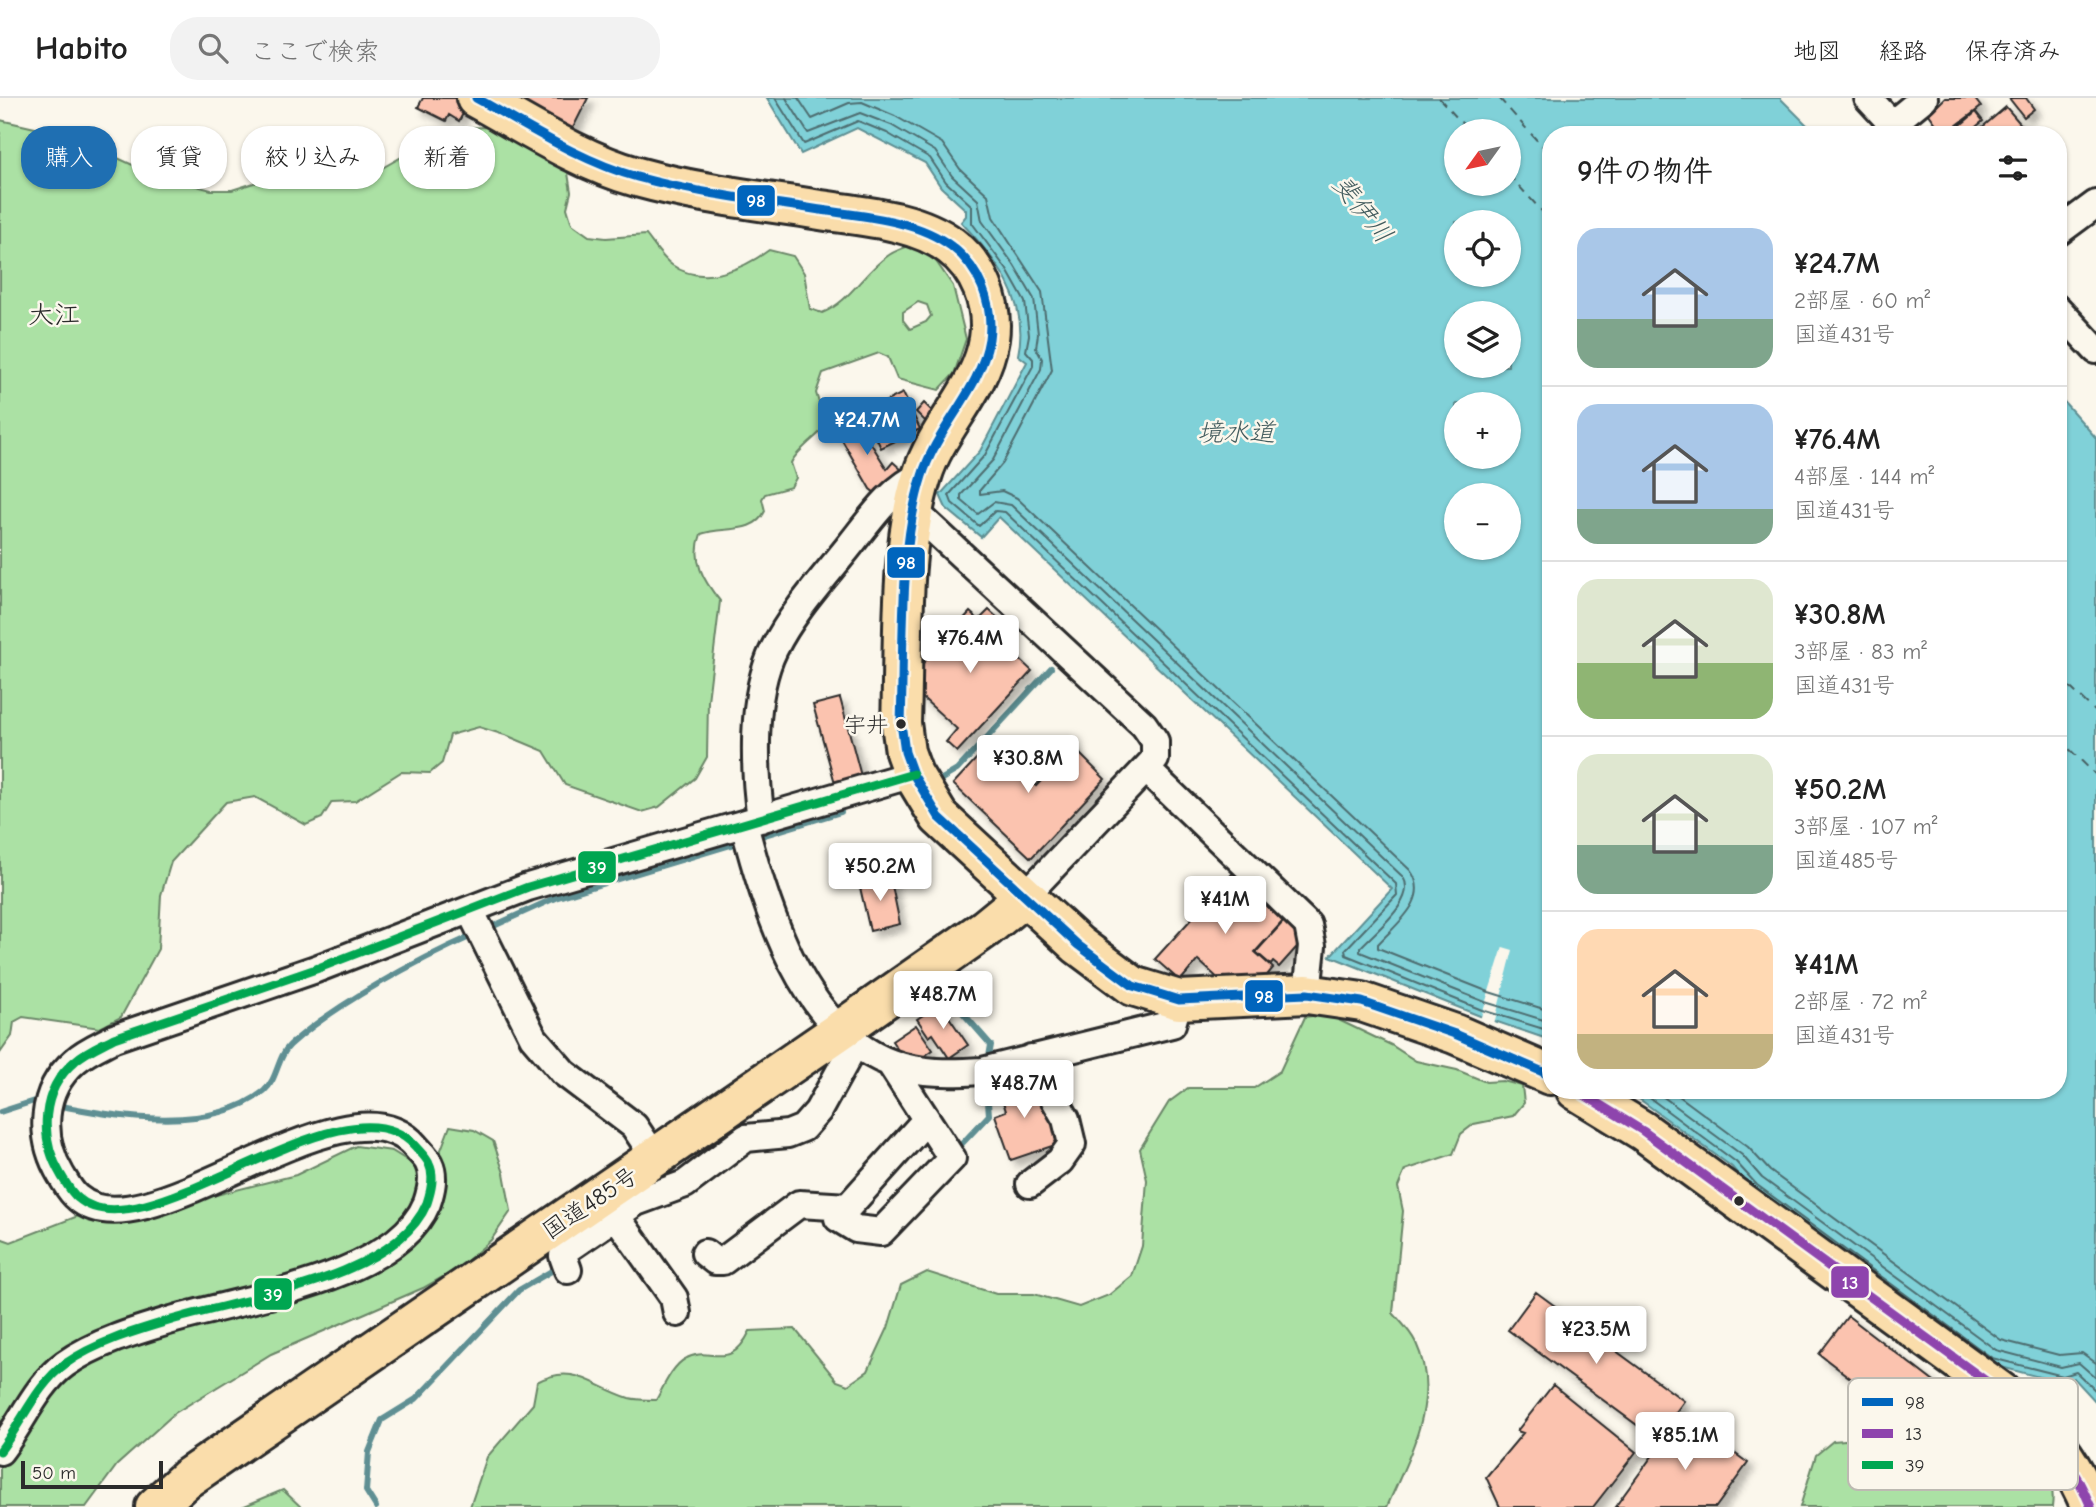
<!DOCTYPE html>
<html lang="ja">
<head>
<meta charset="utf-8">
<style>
	body { margin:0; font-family:"Comic Neue","Klee One",sans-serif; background:#f2f2f2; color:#222; height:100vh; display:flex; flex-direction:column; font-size:26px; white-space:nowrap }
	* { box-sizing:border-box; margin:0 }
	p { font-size:23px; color:#767676 }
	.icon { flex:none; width:38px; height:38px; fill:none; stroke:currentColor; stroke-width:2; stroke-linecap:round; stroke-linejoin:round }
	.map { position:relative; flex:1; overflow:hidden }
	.panel { position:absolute; left:1542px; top:28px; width:525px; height:973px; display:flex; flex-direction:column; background:#fff; border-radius:28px; box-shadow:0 2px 5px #0004 }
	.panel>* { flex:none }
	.banner { position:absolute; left:21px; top:28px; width:665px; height:63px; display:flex; gap:14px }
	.needle { width:46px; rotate:237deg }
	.controls { position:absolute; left:1444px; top:21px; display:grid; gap:14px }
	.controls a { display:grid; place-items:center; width:77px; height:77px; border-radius:50%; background:#fff; box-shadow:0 2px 5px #0004; font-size:35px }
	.scale { position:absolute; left:21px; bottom:18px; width:142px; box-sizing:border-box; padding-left:7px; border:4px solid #2b2b2b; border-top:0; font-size:19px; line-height:24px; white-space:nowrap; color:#2b2b2b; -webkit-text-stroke:5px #fbf7ec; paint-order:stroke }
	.price { position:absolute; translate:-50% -60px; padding:0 16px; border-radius:7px; background:#fff; color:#222; font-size:23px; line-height:46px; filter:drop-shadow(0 2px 4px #0008) }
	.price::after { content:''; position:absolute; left:50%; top:42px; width:21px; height:16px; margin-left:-10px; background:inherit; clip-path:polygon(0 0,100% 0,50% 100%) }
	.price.on { background:#1f6fb2; color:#fff }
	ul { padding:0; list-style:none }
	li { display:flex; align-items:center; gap:21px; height:175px; padding:0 35px }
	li+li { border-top:2px solid #e0e0e0 }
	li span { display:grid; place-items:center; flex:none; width:196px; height:140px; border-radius:21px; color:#555 }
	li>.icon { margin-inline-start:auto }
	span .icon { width:84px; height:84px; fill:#fffc; stroke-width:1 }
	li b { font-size:30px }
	h2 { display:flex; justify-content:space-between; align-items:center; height:84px; padding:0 35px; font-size:30px }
	.pill { padding:0 24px; border-radius:28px; background:#fff; box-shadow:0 2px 5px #0004; font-size:24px; line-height:63px }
	.pill.on { background:#1f6fb2; color:#fff }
	header { display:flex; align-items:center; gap:42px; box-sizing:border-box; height:98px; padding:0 35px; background:#fff; border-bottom:2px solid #e0e0e0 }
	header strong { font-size:33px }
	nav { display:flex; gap:38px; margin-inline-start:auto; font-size:24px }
	.search { width:490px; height:63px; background:#f2f2f2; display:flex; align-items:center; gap:18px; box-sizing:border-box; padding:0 24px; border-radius:28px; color:#767676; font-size:26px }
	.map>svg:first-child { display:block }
	.green { fill:#abe1a4; stroke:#6b8668; stroke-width:2; fill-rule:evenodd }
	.water { fill:#80d1d8; stroke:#5e8f93; stroke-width:2; fill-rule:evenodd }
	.pier { fill:#fbf7ec }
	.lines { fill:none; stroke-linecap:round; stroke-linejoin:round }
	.shore { stroke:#4d6d70; stroke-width:2 }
	.stream { stroke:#5e8f93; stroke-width:6 }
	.ferry { stroke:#445d5f; stroke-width:2; stroke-dasharray:9 7; stroke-linecap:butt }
	.building { fill:#fbc3af; stroke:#2b2b2b; stroke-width:2; filter:url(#shadow) }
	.minor-casing { stroke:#2b2b2b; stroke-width:32 }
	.highway-casing { stroke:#2b2b2b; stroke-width:44 }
	.minor { stroke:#fbf7ec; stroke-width:26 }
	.highway { stroke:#faddab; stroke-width:38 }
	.bus-1-casing { stroke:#fbf7ec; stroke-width:14 }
	.bus-2-casing { stroke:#fbf7ec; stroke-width:14 }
	.bus-3-casing { stroke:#fbf7ec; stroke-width:14 }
	.bus-1 { stroke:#0065bd; stroke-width:9 }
	.bus-2 { stroke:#8e44ad; stroke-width:9 }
	.bus-3 { stroke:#00a651; stroke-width:9 }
	.bus-dot { fill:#2b2b2b; stroke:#fbf7ec; stroke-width:2.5 }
	.labels { text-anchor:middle; stroke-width:5; stroke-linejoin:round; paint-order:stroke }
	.bus-label { font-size:22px; fill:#2b2b2b; stroke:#fbf7ec; text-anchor:end }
	.street-label { font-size:24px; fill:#2b2b2b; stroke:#fbf7ec }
	.water-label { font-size:26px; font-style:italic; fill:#445d5f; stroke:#fbf7ec }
	.neighbourhood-label { font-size:26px; fill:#2b2b2b; stroke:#fbf7ec }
	.key { fill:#fbf7ec; stroke:#bdbab2; stroke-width:2 }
	.key-label { font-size:19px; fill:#2b2b2b }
	.line-badge { stroke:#fbf7ec; stroke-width:2.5 }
	.badge-label { font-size:19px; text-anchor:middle; font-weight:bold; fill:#fff }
</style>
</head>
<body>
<header>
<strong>Habito</strong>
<div class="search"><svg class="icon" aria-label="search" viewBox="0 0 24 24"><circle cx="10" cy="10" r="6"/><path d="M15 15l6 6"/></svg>ここで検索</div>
<nav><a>地図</a><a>経路</a><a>保存済み</a></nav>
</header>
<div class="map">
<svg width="2096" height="1409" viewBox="0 0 2096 1409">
	<defs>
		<filter id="shadow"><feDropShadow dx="6" dy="6" stdDeviation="3.5" flood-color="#0004"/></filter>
	</defs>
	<rect width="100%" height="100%" fill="#fbf7ec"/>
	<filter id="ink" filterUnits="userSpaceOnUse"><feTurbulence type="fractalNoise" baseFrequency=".0143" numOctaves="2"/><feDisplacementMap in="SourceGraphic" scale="14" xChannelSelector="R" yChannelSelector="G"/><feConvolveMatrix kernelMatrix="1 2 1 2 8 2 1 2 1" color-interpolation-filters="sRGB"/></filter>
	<g filter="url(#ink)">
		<!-- green -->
		<path class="green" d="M0,22L70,38L150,75L211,92H232L257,84L359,83L453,30L490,29L557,62L568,75L571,94L567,110L572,126L589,138L606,140L646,137C654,147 662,160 672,167C703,189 743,171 769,152L793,158L804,175L810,211L822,215C851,203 863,174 889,157C896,152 906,149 915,146L933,159L953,188L966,241L954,276L939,292L897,281L888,259L879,255L823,275L816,295L826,328C817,339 796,353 791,365L796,380L791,389L765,396L762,401L765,413C754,437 724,428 701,436C691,462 703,482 720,503L708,603L707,659L695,680L659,709L642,714L565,687L544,653L508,638L479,629L450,637L442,665L430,675L401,674L355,703L332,704L322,720L306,727L255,699L226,704L171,764L161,797L158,851L121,919L100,930L23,919L14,924L12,938L0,955ZM918,204L927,207L931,218L926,224L910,231L903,222V214Z
			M1326,916L1391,947L1416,963L1457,972L1486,984L1503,983L1522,988L1524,1005L1513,1018L1474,1026L1461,1036L1453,1056L1405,1072L1398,1089L1403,1113L1393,1215C1401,1224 1411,1234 1416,1245C1442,1301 1409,1358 1387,1409H470L487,1359L533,1306L537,1284C575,1264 593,1289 629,1300C637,1302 647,1302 656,1302C663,1290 672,1268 685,1261C710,1246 729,1276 750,1233L795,1231L837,1283L848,1287L868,1273L888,1230L901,1187L927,1174L996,1196H1034L1079,1209L1109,1197L1132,1178L1142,1148L1147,1082L1140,1051L1169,1004L1188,990H1254L1280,973L1305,919Z
			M450,1028L474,1032L493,1043L504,1075L511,1113L491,1142L460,1169L423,1190L271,1256L175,1315L117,1367L86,1409H0V1140L11,1144L78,1118L129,1119L296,1077L356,1048L392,1053L418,1069L439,1057Z
			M1974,1320C2013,1336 2059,1361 2052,1409H1800L1816,1357L1833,1343L1882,1339L1898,1348L1909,1349C1931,1331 1947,1323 1974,1320Z
			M283,1392L301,1409H242Z"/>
		<!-- water -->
		<path class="water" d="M767,0H1780L1817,37H1550V942L1480,918L1330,858L1392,791L999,419L981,439L946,410L940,397L980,353L1027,264L1018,257C1030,203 996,161 961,124L966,118V112L941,89L925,65L857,30L801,56ZM1456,33H1508V86H1456ZM1456,124H1508V177H1456ZM1456,215H1508V268H1456ZM1456,306H1508V359H1456ZM1456,397H1508V450H1456Z
			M2058,297L2096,340V1304L2074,1280L2066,1286L1990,1266L1751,1092L1732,1069L1627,992H2058Z"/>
		<!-- pier -->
		<path class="pier" d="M1503,849L1513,852L1494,926L1480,922Z"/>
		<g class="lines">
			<!-- shore -->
			<path class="shore" d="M775,0L804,46L858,23L887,35L930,60L946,84L972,108V125L1007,172L1025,204L1029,237L1026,253L1033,261V268L985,357L949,397L952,405L979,428L995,413L1005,414L1396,786L1397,797L1345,852L1346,857L1482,912L1550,933
				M786,0L808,35L860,15L891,27L935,53L952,78L978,102L982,123L1014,167L1034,201L1038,236L1036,250L1042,261L1041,271L993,362L961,397V402L978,416L994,404L1011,407L1403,779C1418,802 1374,834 1360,850V854L1485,904L1550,924
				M798,0L812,21L849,5L862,4L895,18L942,45L960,71L988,97L993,119L1042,194L1052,272L1003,365L980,392V396L1002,393L1017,400L1410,772C1432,801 1396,826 1378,846V850L1489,894L1550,913
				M1639,992L1736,1064L1757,1087L1992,1260L2063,1278L2076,1274L2096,1293
				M1654,992L1742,1057L1762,1080L1996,1252L2061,1269L2079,1265L2096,1280
				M1671,992L1748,1049L1770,1073L2001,1242L2059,1257L2082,1255L2096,1265"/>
			<!-- stream -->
			<path class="stream" d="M935,685L957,672L1051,570
				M755,740L841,714
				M487,831L555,800L741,744
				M934,882L991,947L988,964
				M56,1007C118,1019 210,1036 264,993C278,981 277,959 290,947C334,907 419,861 474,837
				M0,1014L34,1003L42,1004
				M955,1053L989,1017L986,979
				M376,1409L366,1393L369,1354L382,1322L416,1301L519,1192L560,1168"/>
			<!-- ferry -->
			<path class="ferry" d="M1439,0L1469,33
				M1499,0L1550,57
				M1508,76L1550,122
				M2058,578L2096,614
				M2058,640L2096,677"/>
		</g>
		<!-- building -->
		<path class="building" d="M423,0H455L456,5L466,10L459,23L449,17L446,23L418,9Z
			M520,0H588L572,32L521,7L523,2Z
			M1945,0H1974L1981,9L1944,37L1929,16Z
			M2009,0H2026L2034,11L2024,19Z
			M2006,9L2030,37H1973Z
			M1976,14L1983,23L1966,37H1949Z
			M903,295L920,331L881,350L864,314Z
			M924,305L937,318L928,326L916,314Z
			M853,317L887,371L893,364L902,372L880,399L870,391L834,328Z
			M989,512L1011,532L1001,544L1032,573L957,654L946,644L957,631L912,590L913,576L970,514L979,522Z
			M840,600L861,678L835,685L813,607Z
			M991,645L1036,688L1073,649L1105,681L1031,760L953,686Z
			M1233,775L1284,822L1255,854L1273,870L1263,882L1223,885L1198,862L1180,883L1155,861Z
			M890,778L900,826L870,833L859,785Z
			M1284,823L1304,841L1279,869L1273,864L1271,867L1256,854Z
			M940,906L968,947L949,960L933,936L929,939L917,921Z
			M916,927L933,952L913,966L905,963L892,943Z
			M1021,975L1031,1005L1041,1002L1048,1005L1059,1038L1055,1039L1058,1046L1011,1062L995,1017L1006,1013L996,983Z
			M1536,1194L1684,1303L1656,1341L1508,1232Z
			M1848,1218L1934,1284L1905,1322L1819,1256Z
			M1553,1287L1636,1354L1593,1409H1500L1486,1379L1523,1335L1517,1333Z
			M1682,1317L1748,1365L1716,1409H1615Z"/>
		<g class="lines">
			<!-- minor casing -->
			<g class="minor-casing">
				<path id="minor" d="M1868,0L1892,26L1924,0
					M2058,134L2096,106
					M2058,211L2096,252
					M913,412L1144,627L1155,643V661L1024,799
					M1146,671L1308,827L1312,848L1307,896
					M761,721C754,671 751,597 774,551C793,513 824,480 850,447C870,422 892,389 922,377
					M744,726C765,808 802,932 891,965C919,976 953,975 982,973L1172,926L1179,902
					M470,812L533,939L564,975L634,1028L648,1049
					M890,965L949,1056
					M1030,1086L1060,1063L1072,1046L1066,1021L1031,960
					M616,1118L674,1200L677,1215
					M838,1120L856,1131L881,1134L952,1060
					M838,1120L926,1022
					M705,1155L715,1163H723L799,1106L848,1109
					M568,1172L563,1158L567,1151L636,1104L685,1086L746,1040L788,1036L803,1030L818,1013L856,944
					M0,1353C21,1326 37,1286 65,1266C96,1244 138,1232 175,1221C246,1200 396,1180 427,1105C431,1093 435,1078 429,1066C427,1060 419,1053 415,1048C347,969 145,1160 78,1100C71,1095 66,1085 61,1077C39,1040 40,993 75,963C86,953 101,947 114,940L316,871L528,789L913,676"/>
			</g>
			<!-- highway casing -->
			<g class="highway-casing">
				<path id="highway" d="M476,0C527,28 580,63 637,79C695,95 755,102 814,111C857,118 914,120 951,148C979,169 994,206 989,241C981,292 937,329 922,378C899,450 904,548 901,625L905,654L913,676L939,719L1078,847L1133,888L1179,902L1307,896L1362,904L1455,936L1550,977
					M1576,992L1643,1033L2027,1313C2056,1343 2075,1371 2091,1409
					M155,1409L186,1381L842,931L986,830L1024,799"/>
			</g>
			<!-- minor -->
			<use href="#minor" class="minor"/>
			<!-- highway -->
			<use href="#highway" class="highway"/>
			<!-- bus-1 casing -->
			<g class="bus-1-casing">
				<path id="bus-1" d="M476,0C527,28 580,63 637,79C695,95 755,102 814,111C857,118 914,120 951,148C979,169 994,206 989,241C981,292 937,329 922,378C899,450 904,548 901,625L905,654L913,676L939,719L1078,847L1133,888L1179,902L1307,896L1362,904L1455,936L1550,977"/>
			</g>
			<!-- bus-2 casing -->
			<g class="bus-2-casing">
				<path id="bus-2" d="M1576,992L1643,1033L2027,1313C2056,1343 2075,1371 2091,1409"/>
			</g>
			<!-- bus-3 casing -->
			<g class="bus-3-casing">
				<path id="bus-3" d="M0,1353C21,1326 37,1286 65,1266C96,1244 138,1232 175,1221C246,1200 396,1180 427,1105C431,1093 435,1078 429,1066C427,1060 419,1053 415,1048C347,969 145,1160 78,1100C71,1095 66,1085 61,1077C39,1040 40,993 75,963C86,953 101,947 114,940L316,871L528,789L913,676"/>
			</g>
			<!-- bus-1 -->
			<use href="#bus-1" class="bus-1"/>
			<!-- bus-2 -->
			<use href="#bus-2" class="bus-2"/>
			<!-- bus-3 -->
			<use href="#bus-3" class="bus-3"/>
		</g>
	</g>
	<!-- markers -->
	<g class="bus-dot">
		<circle cx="901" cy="626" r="6"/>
		<circle cx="1739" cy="1103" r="6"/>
	</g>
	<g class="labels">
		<!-- bus labels -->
		<g class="bus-label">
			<text x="888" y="634">宇井</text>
		</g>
		<!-- street labels -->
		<g class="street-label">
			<text transform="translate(590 1105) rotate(-34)" y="8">国道485号</text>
		</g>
		<!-- water labels -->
		<g class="water-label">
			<text transform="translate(1363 111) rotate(51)" y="9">斐伊川</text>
			<text x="1236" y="343">境水道</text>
		</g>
		<!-- neighbourhood labels -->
		<g class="neighbourhood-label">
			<text x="54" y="225">大江</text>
		</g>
	</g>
	<!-- legend -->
	<rect x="1848" y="1280" width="230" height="112" rx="10" class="key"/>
	<rect x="1862" y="1300" width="31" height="8" fill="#0065bd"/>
	<rect x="1862" y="1331" width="31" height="9" fill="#8e44ad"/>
	<rect x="1862" y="1363" width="31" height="8" fill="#00a651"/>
	<g class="key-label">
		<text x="1905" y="1311">98</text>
		<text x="1905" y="1342">13</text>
		<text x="1905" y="1374">39</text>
	</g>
	<g class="line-badge">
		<rect x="736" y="86" width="40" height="33" rx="7" fill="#0065bd"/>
		<rect x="886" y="448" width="40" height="33" rx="7" fill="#0065bd"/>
		<rect x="577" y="752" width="40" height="34" rx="7" fill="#00a651"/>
		<rect x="1244" y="881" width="40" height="34" rx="7" fill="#0065bd"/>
		<rect x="1830" y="1167" width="40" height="34" rx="7" fill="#8e44ad"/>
		<rect x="253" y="1179" width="40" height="34" rx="7" fill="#00a651"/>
	</g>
	<g class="badge-label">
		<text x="756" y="109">98</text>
		<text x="906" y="471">98</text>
		<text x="597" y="776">39</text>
		<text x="1264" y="905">98</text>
		<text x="1850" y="1191">13</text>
		<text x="273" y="1203">39</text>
	</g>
</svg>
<div class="controls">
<a><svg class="needle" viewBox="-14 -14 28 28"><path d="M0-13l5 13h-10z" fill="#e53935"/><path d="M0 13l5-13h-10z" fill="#767676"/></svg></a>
<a><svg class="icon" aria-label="locate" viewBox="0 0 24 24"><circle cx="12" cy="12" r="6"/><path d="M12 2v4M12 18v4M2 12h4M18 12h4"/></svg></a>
<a><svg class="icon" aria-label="layers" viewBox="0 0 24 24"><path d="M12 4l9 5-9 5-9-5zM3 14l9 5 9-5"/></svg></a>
<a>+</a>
<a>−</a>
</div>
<div class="scale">50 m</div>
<b class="price on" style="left:867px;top:359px">¥24.7M</b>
<b class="price" style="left:970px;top:577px">¥76.4M</b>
<b class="price" style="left:1028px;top:697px">¥30.8M</b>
<b class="price" style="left:880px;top:805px">¥50.2M</b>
<b class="price" style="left:1225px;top:838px">¥41M</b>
<b class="price" style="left:943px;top:933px">¥48.7M</b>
<b class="price" style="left:1024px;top:1022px">¥48.7M</b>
<b class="price" style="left:1596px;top:1268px">¥23.5M</b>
<b class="price" style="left:1685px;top:1374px">¥85.1M</b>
<div class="banner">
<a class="pill on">購入</a>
<a class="pill">賃貸</a>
<a class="pill">絞り込み</a>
<a class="pill">新着</a>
</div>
<section class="panel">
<h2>9件の物件<svg class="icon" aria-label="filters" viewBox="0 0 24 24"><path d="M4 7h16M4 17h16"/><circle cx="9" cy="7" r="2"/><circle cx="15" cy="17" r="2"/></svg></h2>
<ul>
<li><span style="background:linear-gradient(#a9c7e8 65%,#7fa58c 0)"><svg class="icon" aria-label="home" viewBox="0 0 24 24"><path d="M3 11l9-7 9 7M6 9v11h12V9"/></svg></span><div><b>¥24.7M</b><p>2部屋 · 60 m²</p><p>国道431号</p></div></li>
<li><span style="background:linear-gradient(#a9c7e8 75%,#7fa58c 0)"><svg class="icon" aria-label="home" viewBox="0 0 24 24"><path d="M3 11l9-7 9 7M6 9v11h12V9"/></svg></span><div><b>¥76.4M</b><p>4部屋 · 144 m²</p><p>国道431号</p></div></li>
<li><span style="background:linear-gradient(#dfe7d0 60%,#8fb573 0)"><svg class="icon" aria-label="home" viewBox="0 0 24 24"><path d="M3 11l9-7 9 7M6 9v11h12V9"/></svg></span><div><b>¥30.8M</b><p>3部屋 · 83 m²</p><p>国道431号</p></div></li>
<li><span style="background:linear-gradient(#dfe7d0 65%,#7fa58c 0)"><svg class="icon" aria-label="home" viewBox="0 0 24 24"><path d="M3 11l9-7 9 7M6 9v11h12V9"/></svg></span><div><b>¥50.2M</b><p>3部屋 · 107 m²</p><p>国道485号</p></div></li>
<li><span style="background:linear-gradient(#ffd9b3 75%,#c2b280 0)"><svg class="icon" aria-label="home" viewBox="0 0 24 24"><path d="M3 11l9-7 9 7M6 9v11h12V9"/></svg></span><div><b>¥41M</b><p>2部屋 · 72 m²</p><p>国道431号</p></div></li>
</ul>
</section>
</div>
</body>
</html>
